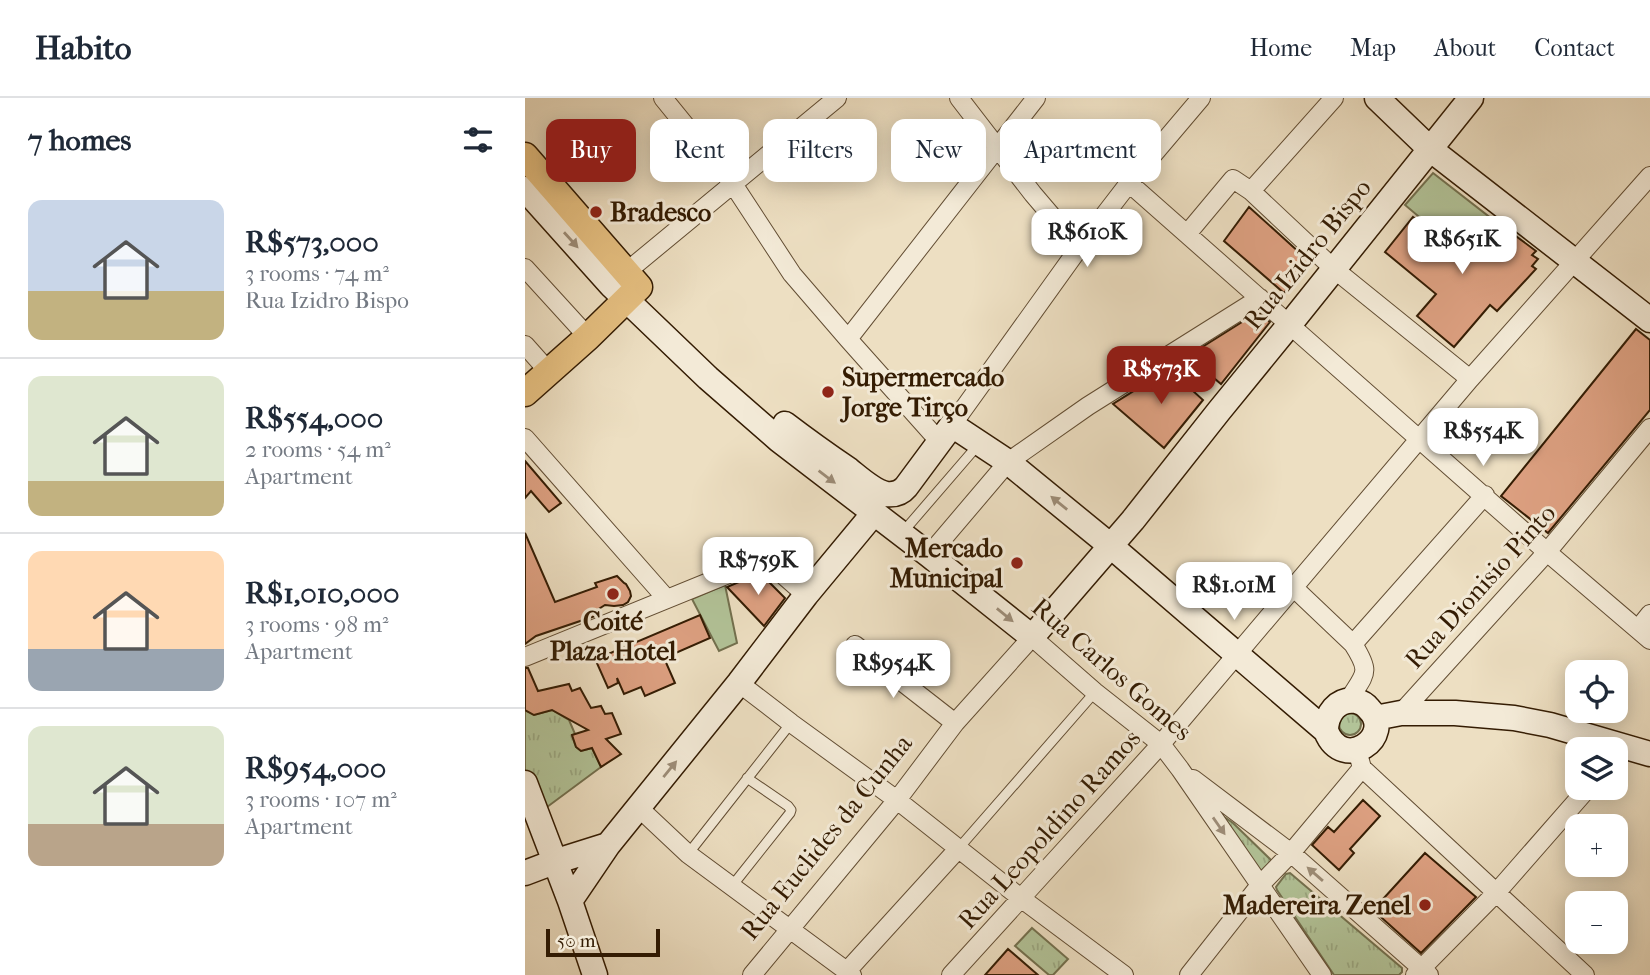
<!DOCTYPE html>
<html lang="en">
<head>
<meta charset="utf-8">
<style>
	body { margin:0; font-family:"IM FELL French Canon",serif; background:#f2f2f3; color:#1f2937; height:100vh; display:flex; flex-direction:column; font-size:26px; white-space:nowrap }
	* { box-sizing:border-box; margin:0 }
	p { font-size:23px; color:#747a83 }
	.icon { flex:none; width:38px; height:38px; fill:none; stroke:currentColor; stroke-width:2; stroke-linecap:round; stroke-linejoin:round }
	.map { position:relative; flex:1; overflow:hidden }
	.drawer { display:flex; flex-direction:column; background:#fff; width:525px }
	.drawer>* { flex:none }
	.banner { position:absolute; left:21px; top:21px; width:665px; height:63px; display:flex; gap:14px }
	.fabs { position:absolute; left:1040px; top:562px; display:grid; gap:14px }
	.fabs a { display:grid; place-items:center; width:63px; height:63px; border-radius:14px; background:#fff; box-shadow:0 4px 18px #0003; font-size:35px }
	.scale { position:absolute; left:21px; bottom:18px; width:114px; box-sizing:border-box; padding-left:7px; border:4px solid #341c03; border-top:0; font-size:19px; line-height:24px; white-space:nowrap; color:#341c03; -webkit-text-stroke:5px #f3ead7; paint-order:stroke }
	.price { position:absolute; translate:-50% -60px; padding:0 16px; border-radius:14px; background:#fff; color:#222; font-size:23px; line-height:46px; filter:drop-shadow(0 2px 4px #0008) }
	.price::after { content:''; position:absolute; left:50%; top:42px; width:21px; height:16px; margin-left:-10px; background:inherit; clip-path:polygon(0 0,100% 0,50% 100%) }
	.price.current { background:#8f2418; color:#fff }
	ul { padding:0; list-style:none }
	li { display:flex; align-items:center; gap:21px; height:175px; padding:0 28px }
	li+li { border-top:2px solid #e0e1e3 }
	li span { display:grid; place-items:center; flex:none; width:196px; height:140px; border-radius:14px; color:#555 }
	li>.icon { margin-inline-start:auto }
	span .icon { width:84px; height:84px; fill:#fffc; stroke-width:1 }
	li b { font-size:30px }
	h2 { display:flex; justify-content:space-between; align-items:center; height:84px; padding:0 28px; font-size:30px }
	.chip { padding:0 24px; border-radius:14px; background:#fff; box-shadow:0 4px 18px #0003; font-size:24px; line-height:63px }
	.chip.current { background:#8f2418; color:#fff }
	header { display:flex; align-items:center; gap:42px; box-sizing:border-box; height:98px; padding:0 35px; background:#fff; border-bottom:2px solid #e0e1e3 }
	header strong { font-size:33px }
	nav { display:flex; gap:38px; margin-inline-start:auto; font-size:24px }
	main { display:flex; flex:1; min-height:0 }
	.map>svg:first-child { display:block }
	.park { fill:url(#park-tufts); stroke:#73704e; stroke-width:2 }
	.garden { fill:#b2c398; stroke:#73704e; stroke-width:2 }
	.building { fill:#dda081; stroke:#341c03; stroke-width:2 }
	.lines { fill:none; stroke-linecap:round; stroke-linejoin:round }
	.lane-casing { stroke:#624d33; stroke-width:11 }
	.street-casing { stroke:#624d33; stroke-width:20 }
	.secondary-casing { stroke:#341c03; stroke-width:27 }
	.primary-casing { stroke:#341c03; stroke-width:29 }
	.lane { stroke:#f3ead7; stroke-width:9 }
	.street { stroke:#f3ead7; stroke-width:18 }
	.secondary { stroke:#f3ead7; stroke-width:24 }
	.primary { stroke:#e6c081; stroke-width:26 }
	.oneway { fill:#9d8d78 }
	.poi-dot { fill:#8f2418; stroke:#f3ead7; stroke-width:2.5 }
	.labels { text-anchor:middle; stroke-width:6; stroke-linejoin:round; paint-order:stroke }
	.poi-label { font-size:26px; font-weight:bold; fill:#341c03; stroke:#f3ead7; text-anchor:start }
	.street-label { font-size:26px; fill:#341c03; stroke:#f3ead7 }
</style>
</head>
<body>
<header>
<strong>Habito</strong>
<nav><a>Home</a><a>Map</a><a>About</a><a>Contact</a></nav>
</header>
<main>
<section class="drawer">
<h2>7 homes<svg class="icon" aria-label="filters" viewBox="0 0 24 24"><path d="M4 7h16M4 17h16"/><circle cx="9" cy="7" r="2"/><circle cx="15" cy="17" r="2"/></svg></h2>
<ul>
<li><span style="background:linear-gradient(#c9d6e8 65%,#c2b280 0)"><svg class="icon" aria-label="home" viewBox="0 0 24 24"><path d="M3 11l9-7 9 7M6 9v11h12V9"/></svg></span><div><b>R$573,000</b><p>3 rooms · 74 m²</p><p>Rua Izidro Bispo</p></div></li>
<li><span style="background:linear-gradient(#dfe7d0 75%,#c2b280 0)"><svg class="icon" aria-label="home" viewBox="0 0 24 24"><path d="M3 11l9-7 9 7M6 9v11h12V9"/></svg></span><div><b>R$554,000</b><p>2 rooms · 54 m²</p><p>Apartment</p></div></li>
<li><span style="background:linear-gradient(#ffd9b3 70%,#9aa5b1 0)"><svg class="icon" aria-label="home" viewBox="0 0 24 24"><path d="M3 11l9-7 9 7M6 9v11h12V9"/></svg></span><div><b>R$1,010,000</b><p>3 rooms · 98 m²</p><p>Apartment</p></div></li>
<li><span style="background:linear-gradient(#dfe7d0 70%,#b9a48a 0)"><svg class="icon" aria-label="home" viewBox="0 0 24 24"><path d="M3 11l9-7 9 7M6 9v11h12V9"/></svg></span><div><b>R$954,000</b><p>3 rooms · 107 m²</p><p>Apartment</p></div></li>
</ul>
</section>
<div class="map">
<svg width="1125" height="877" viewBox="0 0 1125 877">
	<defs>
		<pattern id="park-tufts" width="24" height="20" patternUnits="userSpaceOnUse" patternTransform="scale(1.75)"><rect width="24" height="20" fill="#b2c398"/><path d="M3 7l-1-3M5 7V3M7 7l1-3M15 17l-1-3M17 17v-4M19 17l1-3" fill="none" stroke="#9aa781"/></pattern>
	</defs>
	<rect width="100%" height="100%" fill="#eddfc2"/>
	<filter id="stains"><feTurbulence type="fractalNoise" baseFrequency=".00286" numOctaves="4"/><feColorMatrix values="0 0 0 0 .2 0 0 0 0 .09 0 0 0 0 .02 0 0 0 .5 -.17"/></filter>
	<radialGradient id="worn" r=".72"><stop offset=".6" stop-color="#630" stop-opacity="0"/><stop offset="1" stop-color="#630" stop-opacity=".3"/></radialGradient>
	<!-- park -->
	<path class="park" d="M0,612L9,617L27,612L44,622L50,636L47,638L51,649L56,653L67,650L76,669L14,715L0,678Z
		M814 626a11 11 0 1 1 22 0a11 11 0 1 1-22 0Z
		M692,714L708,725L747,763L738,773L733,771Z
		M765,775L877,870V874L874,877H809L752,792L751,789L761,776Z
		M507,830L543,861L528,877H524L490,848Z"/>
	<!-- garden -->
	<path class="garden" d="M908,75L967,121L937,155L880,107Z
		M200,487L212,545L194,553L167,501Z"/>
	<!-- building -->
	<path class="building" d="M724,109L786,165L759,195L699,143Z
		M888,119L941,161L965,133L980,144L988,136L1011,153L1007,157L1013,161L1007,168L1011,171L972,213L965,207L929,249L892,218L911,196L860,154Z
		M733,214L745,224L696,286L663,258Z
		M1111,231L1125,242V312L1023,435L976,398Z
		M644,271L678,302L639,350L588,306Z
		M0,363L36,405L24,414L6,393L0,400Z
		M0,435L30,504L72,489L70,485L92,478L99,485L101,486L105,493L106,498L103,504L98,507L89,508L80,507L69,514L70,518L11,538L0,546Z
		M235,475L260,500L239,528L202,489Z
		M175,517L185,540L139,560L150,585L120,598L116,589L99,596L92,580L93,585L83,590L67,554L78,549L81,557Z
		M0,570H3L13,593L44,586L47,593L55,590L66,610L76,608L80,616L87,615L96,636L81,641L96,656L76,669L67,650L56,653L51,649L47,637L63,632L27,612L9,617L0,612Z
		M838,702L855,718L825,751L829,755L814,772L787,747L803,729L809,734Z
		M900,755L951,799L896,855L848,812Z
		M483,851L513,877H460Z"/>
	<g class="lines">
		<!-- lane casing -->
		<g class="lane-casing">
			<path id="lane" d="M378,434L453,347
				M433,751L570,594
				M163,756L266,625
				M207,788L265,715L266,712L263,708L222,680"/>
		</g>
		<!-- street casing -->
		<g class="street-casing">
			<path id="street" d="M138,0L208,86L267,176L323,241L414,343
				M434,0L508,96L554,150
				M604,85L1022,454L1125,542
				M726,93L809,0
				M662,136L708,81L726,93L809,171L945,281
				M0,170L63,239
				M94,180L312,0
				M323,241L511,0
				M0,247L24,274
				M427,327L554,150L604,85L676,0
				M0,340L141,500
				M404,457L483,364L563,308L735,200
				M768,489L828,546
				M1113,531L1125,516
				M330,547L430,625
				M0,559L240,461L281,497
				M214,585L266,625L372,702L497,801L599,877
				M823,603C840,575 847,576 828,546L960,397
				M876,615L1022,454L1125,330
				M832,652L837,670L1060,877
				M668,681L766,755L904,877
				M113,709L163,756L327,877
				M322,873L433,751
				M227,877L372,702L430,625L507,539L570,594L636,646L655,671L797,877
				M426,877L636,646L945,281L1125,78
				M664,877L735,787L766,755L837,670
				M890,877L971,795L1063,690"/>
		</g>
		<!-- secondary casing -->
		<g class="secondary-casing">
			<path id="secondary" d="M852,0L905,51L1125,222
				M0,91L86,187L183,280L254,342L404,457L507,539L608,422L694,313L765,226L946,0
				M260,326C281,342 302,357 324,372C334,380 348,393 361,396C369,397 376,395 381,389L427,327L483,364L587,449L801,633C818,676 871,638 844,611C841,607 836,604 831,603C812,600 801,616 801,633
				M850,620L876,615H930L989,620L1025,627L1125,656
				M0,685L45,803L70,877
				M0,775L29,764L83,747
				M45,803L83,747L214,585L281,497L349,415"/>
		</g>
		<!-- primary casing -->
		<g class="primary-casing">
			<path id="primary" d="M0,58L114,189L63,239L0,295"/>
		</g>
		<!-- lane -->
		<use href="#lane" class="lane"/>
		<!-- street -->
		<use href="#street" class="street"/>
		<!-- secondary -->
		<use href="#secondary" class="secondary"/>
		<!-- primary -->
		<use href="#primary" class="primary"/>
	</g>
	<!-- one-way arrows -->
	<defs><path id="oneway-solid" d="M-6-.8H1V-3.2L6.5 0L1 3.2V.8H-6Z" transform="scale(1.75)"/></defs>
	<g class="oneway">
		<use href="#oneway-solid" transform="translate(46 142) rotate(48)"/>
		<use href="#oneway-solid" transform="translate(302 379) rotate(37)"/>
		<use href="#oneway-solid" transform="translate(534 405) rotate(-141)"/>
		<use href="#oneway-solid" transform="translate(480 517) rotate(39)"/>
		<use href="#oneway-solid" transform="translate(145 671) rotate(-51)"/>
		<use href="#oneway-solid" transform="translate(694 728) rotate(55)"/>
		<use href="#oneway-solid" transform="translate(790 776) rotate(-139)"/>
	</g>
	<!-- markers -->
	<g class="poi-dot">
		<circle cx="71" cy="114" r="7"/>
		<circle cx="303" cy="294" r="7"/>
		<circle cx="492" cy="465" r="7"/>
		<circle cx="88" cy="496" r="7"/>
		<circle cx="900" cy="807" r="7"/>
	</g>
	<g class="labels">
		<!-- poi labels -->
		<g class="poi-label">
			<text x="85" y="123">Bradesco</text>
			<text x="317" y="288">Supermercado<tspan x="317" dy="30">Jorge Tirço</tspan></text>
			<text x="478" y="459" text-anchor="end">Mercado<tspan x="478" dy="30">Municipal</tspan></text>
			<text x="88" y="532" text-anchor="middle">Coité<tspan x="88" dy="30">Plaza Hotel</tspan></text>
			<text x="886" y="816" text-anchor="end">Madereira Zenel</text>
		</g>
		<!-- street labels -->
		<g class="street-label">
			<text transform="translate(782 156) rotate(-51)" y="9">Rua Izidro Bispo</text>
			<text transform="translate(955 488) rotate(-48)" y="9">Rua Dionisio Pinto</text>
			<text transform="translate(587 571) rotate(41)" y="9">Rua Carlos Gomes</text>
			<text transform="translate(524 731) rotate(-48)" y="9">Rua Leopoldino Ramos</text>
			<text transform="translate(301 739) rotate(-51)" y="9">Rua Euclides da Cunha</text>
		</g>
	</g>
	<rect width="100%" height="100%" filter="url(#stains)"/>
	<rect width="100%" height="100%" fill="url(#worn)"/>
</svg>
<div class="fabs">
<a><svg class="icon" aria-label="locate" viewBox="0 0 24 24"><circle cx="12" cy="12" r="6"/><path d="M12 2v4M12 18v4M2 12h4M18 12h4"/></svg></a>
<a><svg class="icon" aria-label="layers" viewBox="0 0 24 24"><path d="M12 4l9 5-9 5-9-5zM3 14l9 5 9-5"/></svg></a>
<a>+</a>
<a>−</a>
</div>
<div class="scale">50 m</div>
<b class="price" style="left:562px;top:171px">R$610K</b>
<b class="price" style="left:937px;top:178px">R$651K</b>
<b class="price current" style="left:636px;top:308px">R$573K</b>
<b class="price" style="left:958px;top:370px">R$554K</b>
<b class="price" style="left:233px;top:499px">R$759K</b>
<b class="price" style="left:709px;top:524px">R$1.01M</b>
<b class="price" style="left:368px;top:602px">R$954K</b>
<div class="banner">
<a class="chip current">Buy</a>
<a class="chip">Rent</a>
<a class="chip">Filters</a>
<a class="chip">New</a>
<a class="chip">Apartment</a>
</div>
</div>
</main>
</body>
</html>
